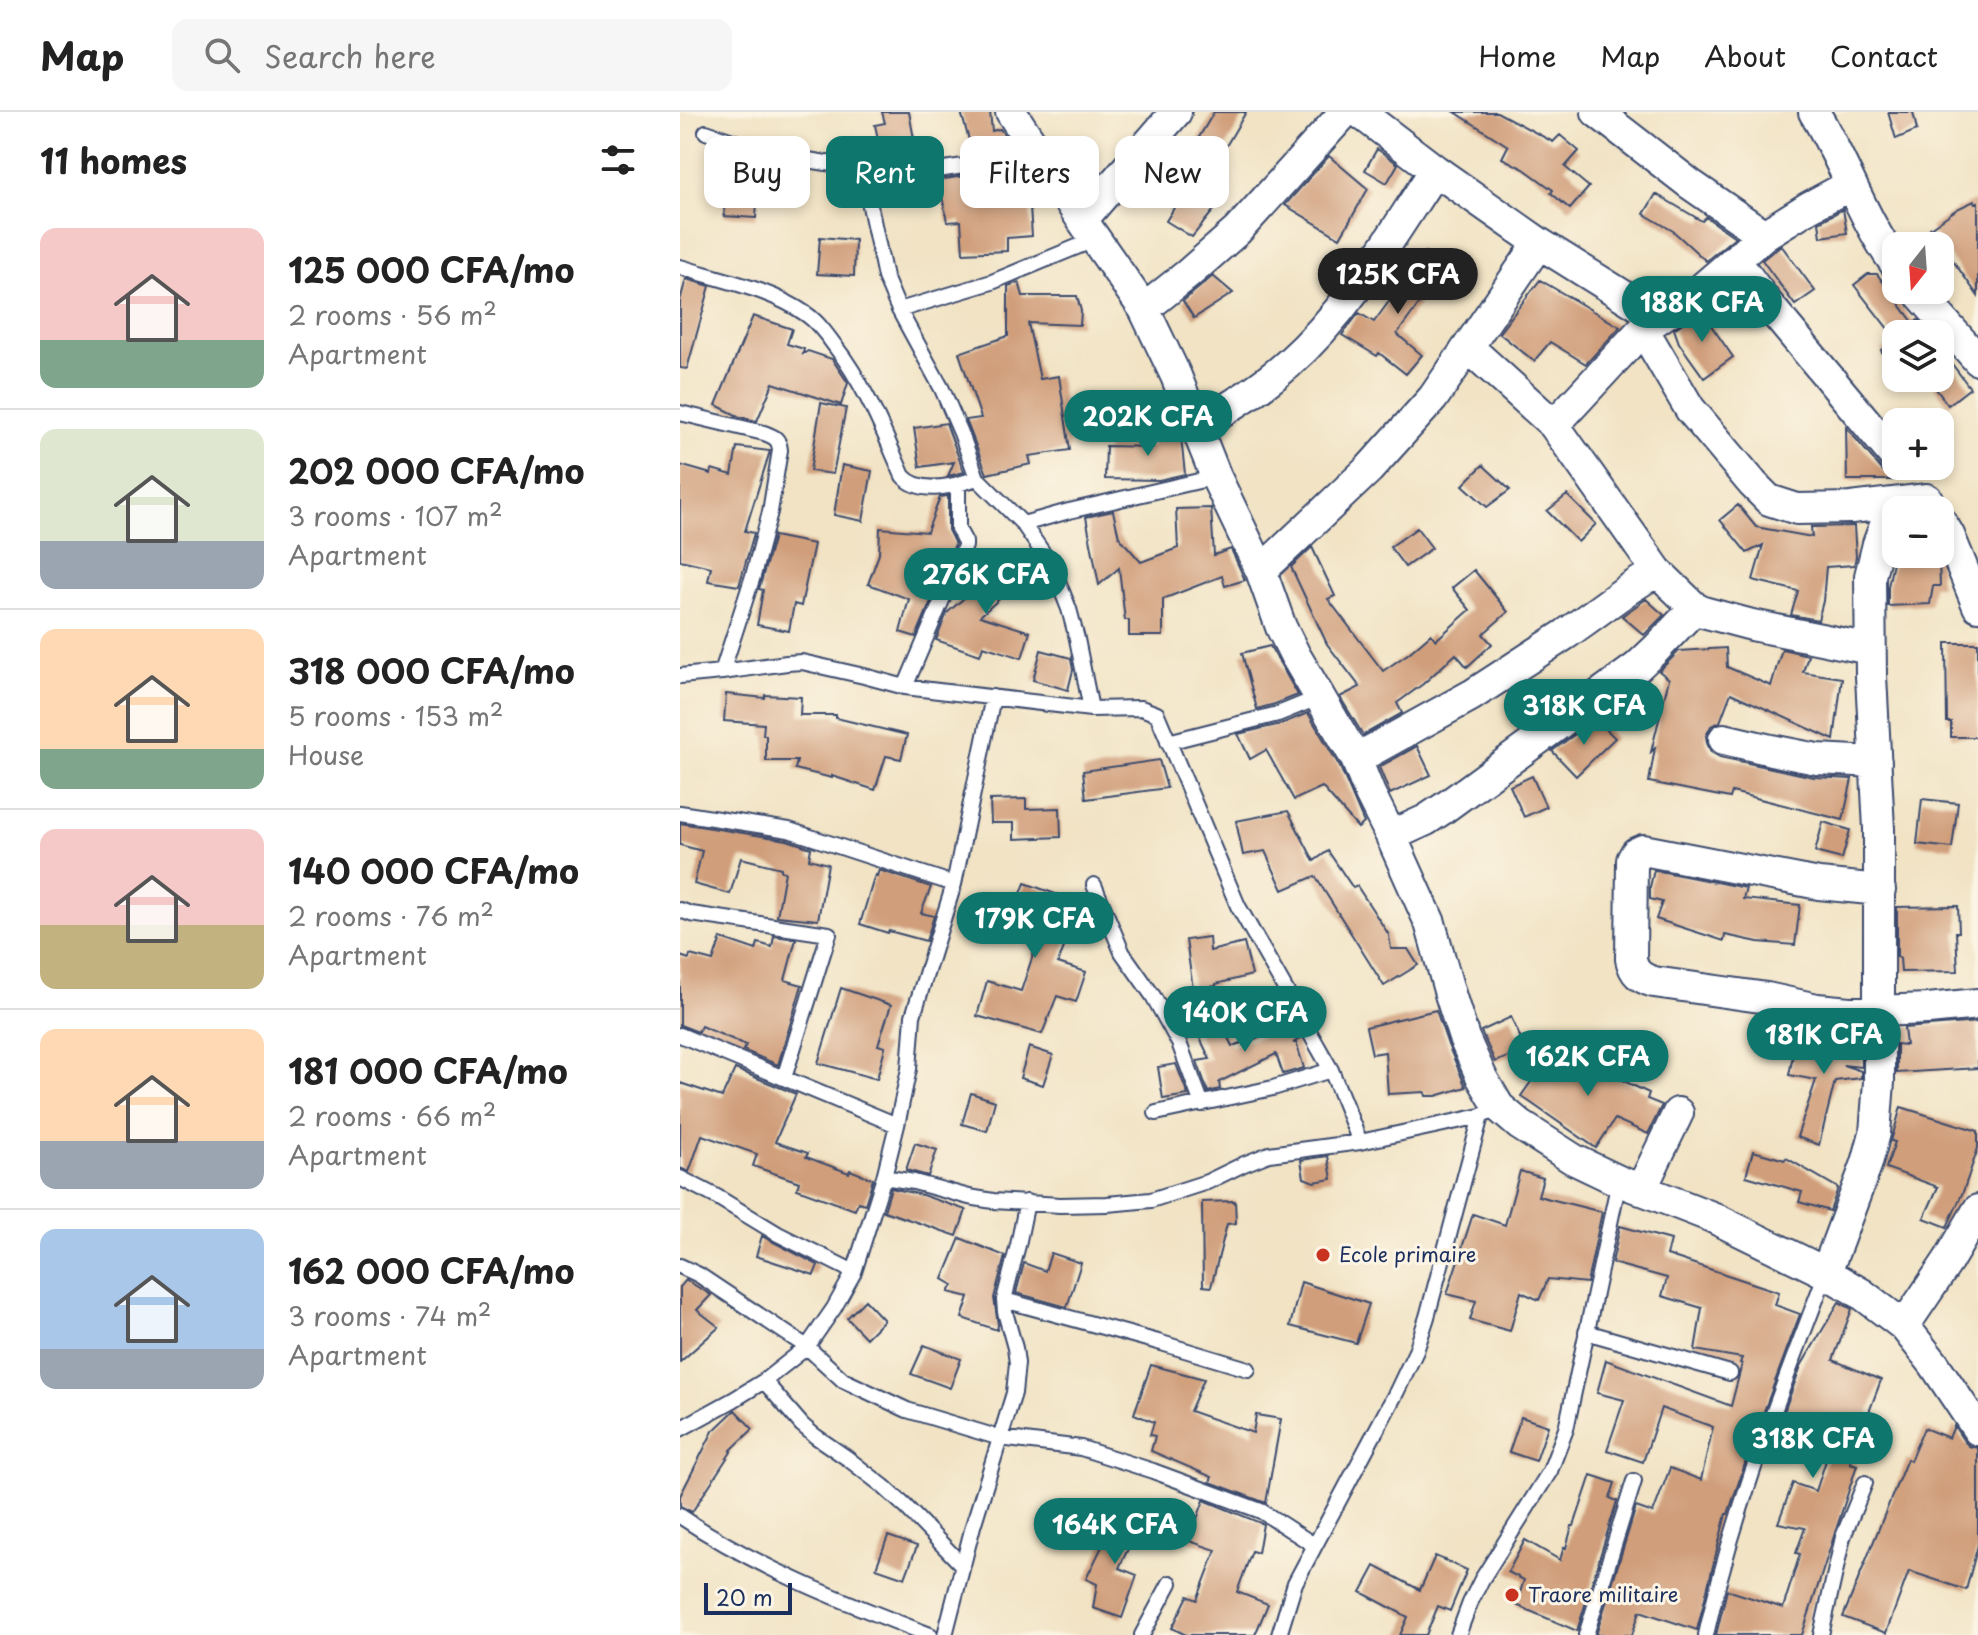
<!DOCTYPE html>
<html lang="en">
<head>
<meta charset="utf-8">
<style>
	body { margin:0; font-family:"Playpen Sans",sans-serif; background:#f6f6f6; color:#222; height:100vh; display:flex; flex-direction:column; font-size:30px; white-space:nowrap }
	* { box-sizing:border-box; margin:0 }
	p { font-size:26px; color:#767676 }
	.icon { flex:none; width:44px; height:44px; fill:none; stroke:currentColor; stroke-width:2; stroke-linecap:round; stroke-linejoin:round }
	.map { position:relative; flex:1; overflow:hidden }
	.details { display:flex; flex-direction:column; background:#fff; width:680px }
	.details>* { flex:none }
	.top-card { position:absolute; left:24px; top:24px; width:760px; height:72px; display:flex; gap:16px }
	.needle { width:52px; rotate:197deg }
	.buttons { position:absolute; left:1202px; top:120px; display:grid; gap:16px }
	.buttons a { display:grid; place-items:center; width:72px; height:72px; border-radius:16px; background:#fff; box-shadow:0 4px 12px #0003; font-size:40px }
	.scale { position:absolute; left:24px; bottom:20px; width:88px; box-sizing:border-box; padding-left:8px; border:4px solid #1b2f5e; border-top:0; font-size:22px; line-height:28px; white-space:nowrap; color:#1b2f5e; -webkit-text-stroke:6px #fcf5e5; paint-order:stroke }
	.price { position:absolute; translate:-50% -68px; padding:0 18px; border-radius:28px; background:#0f766e; color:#fff; font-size:26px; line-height:52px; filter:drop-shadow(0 2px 4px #0008) }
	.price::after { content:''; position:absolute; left:50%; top:48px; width:24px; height:18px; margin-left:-12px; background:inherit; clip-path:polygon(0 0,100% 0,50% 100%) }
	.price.current { background:#222; color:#fff }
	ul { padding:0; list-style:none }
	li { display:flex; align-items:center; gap:24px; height:200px; padding:0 40px }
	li+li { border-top:2px solid #e0e0e0 }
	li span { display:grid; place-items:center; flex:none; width:224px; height:160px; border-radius:16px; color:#555 }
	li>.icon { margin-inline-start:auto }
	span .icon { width:96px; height:96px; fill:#fffc; stroke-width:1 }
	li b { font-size:34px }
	h2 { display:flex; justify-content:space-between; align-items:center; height:96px; padding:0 40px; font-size:34px }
	.tag { padding:0 28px; border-radius:16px; background:#fff; box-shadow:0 4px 12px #0003; font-size:28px; line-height:72px }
	.tag.current { background:#0f766e; color:#fff }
	header { display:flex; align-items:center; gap:48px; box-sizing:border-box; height:112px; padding:0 40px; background:#fff; border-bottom:2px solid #e0e0e0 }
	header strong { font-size:38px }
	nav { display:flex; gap:44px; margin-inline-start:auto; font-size:28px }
	.search { width:560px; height:72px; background:#f6f6f6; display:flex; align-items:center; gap:20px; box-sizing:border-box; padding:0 28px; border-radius:16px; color:#767676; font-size:30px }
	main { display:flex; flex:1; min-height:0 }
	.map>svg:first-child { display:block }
	.building { fill:#d09e7a }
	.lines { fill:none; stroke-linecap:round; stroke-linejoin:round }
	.service-casing { stroke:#3b4a6d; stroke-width:18 }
	.minor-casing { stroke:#3b4a6d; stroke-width:34 }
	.service { stroke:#fff; stroke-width:14 }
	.minor { stroke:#fff; stroke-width:30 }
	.poi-dot { fill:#c8321e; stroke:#fcf5e5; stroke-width:3 }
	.labels { text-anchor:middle; stroke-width:6; stroke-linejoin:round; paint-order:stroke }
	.poi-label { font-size:20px; fill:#1b2f5e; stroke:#fcf5e5; text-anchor:start }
</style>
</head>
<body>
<header>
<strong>Map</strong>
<div class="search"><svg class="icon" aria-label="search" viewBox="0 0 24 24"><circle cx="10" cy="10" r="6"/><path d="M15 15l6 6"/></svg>Search here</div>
<nav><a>Home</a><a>Map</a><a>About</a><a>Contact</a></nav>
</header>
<main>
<section class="details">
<h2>11 homes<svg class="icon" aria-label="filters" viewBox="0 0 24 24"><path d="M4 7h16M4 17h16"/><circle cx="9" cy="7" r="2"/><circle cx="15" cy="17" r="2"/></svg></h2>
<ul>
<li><span style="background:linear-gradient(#f6c9c9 70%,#7fa58c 0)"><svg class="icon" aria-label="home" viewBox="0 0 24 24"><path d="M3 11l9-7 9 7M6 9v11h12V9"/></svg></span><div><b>125 000 CFA/mo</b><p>2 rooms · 56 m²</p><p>Apartment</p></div></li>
<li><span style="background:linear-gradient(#dfe7d0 70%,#9aa5b1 0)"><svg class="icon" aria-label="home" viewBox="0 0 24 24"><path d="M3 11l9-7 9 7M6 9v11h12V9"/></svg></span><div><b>202 000 CFA/mo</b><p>3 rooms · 107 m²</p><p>Apartment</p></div></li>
<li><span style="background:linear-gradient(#ffd9b3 75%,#7fa58c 0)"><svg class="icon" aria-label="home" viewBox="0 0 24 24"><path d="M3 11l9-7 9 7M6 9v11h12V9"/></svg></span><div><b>318 000 CFA/mo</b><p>5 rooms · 153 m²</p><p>House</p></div></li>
<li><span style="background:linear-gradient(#f6c9c9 60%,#c2b280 0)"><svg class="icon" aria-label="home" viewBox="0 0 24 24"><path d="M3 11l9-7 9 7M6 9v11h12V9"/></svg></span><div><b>140 000 CFA/mo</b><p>2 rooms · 76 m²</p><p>Apartment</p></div></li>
<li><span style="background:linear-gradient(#ffd9b3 70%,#9aa5b1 0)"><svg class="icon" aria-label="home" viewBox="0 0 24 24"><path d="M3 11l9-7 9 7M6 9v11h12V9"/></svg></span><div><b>181 000 CFA/mo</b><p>2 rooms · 66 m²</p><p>Apartment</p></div></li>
<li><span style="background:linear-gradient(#a9c7e8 75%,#9aa5b1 0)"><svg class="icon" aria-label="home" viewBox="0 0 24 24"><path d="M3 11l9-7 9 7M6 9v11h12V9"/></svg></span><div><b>162 000 CFA/mo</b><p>3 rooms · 74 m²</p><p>Apartment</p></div></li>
</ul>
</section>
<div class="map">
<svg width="1298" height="1523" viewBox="0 0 1298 1523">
	<rect width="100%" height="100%" fill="#fcf5e5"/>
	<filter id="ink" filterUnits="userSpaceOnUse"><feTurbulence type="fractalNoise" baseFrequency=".0125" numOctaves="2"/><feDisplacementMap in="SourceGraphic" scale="16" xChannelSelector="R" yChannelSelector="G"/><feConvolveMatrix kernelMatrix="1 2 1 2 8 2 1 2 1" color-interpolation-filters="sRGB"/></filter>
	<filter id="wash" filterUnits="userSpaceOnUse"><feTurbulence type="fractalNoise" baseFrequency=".006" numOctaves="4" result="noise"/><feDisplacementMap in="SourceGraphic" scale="32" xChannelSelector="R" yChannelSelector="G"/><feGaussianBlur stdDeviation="1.8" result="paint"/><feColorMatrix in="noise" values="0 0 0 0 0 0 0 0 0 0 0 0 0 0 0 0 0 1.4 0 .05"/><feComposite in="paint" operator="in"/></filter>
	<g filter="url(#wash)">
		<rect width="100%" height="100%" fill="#f1e3c4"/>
		<g id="blocks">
			<!-- building -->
			<path class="building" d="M202,0H229L237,43L203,50L195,13L205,11Z
				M281,0H310L312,19L320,17L326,25L329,37L293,42Z
				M534,0H566L542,41L518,27Z
				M775,0H817L873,30L880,23L899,39L885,55L909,75L890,97L871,81L873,78L844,57L822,46L828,34Z
				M1208,0H1233L1237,18L1216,27Z
				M44,37L91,52L77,90L76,106L44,104L45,82L38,80Z
				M697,37L718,52L707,71L685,58Z
				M649,44L688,77L660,126L605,93Z
				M474,53L513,75L520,67L542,88L512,125L486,109L494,96L455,74Z
				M340,55L350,95L352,124L327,126V139L283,141L281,109L267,110L259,68Z
				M976,82L1022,109L1026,105L1055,125L1026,149L993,119L964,102Z
				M1294,89L1295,91L1298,90V184L1250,116L1277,97Z
				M1163,97L1167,121L1141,125L1139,110Z
				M140,125L175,128L174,164L137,162Z
				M1101,133L1135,179L1115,193L1082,148Z
				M745,140L769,151L717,222L742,243L726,262L699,241L697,244L662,223L679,201L694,210Z
				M1188,162H1197L1233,210L1239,208L1249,222H1216V227L1174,173Z
				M533,164L553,181L514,206L503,189Z
				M6,167L30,174L7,257L0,256V189Z
				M860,168L940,215L906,252L870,230L854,249L819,221Z
				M339,170L343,184H397L401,199L400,213L348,211L360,267L379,264L390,338L349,344L351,352L307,362L286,308L301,306L279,241L328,224V174Z
				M1021,199L1053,245L1024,266L999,231L994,217Z
				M73,204L112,217L107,232L124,237L123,242L128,239L152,247L168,271L161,293L93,271L77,309L60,305L36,293Z
				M1216,232V266H1225L1213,270L1201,238Z
				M1260,236L1290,276L1268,293L1248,266H1260Z
				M141,291L166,296L153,362L130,359Z
				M266,311L284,360L268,364L274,350L240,355L234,316Z
				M497,314L501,325L505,362L479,368L425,367L426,334L473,335L471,319Z
				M1166,315L1202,358L1209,363L1216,364V368H1167Z
				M57,335L90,339L65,419L74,421L59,474L28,469L31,455L0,448V353L31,362L32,357L52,363Z
				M162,353L192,359L183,409L154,403Z
				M803,353L830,378L807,395L783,373Z
				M887,383L916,412L898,430L867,399Z
				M268,384V418L275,432L236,525L220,520L229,487L188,472L199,442L200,416L247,420L260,385Z
				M1058,393L1076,415L1132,425L1131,415L1174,414L1176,445L1174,453L1146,455L1143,489L1138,508L1111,503L1118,479L1073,468L1083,433L1067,441L1040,408Z
				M531,396L534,443L551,437L565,468L545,474L542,464L483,487V524H449V508H445L439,456L419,473L406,405L433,399L439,425L461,450L498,436L496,397Z
				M737,416L752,436L725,455L710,435Z
				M94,424L134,432L121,494L114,492L109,519L77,513L83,478L79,477Z
				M632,435L655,484L648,487L703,559L729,541L751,522L756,528L790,498L772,476L794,458L828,500L803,522L812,532L787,555L776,542L743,572L717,591L722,601L683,623L660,585L680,575L647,532L611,455Z
				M1216,435V442H1257L1259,447L1260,474H1253L1250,492L1208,494V475Z
				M334,442L350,460L300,504L350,520L342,546L303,534L300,543L256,528L267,501Z
				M966,487L984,503L964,523L942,504Z
				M1266,531H1298V625H1271V610H1267Z
				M590,534L618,583L595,592L577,597L562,541Z
				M1046,536L1047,555L1091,574L1102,537L1128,543L1123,560L1162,566L1154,628L1051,581L1040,610L1031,614L1026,624L1027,631L1031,640L1040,645L1134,665L1172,667L1163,708L1052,680L1050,686L969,670L975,636L971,640L989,567L979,559L999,539Z
				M361,538L391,546L393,558L388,578L353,568Z
				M46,582L85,586V583L121,585L120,603H156V606L227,623L221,647L206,644L195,678L152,664V666L115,657L117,649H86V623H83L84,612L44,609Z
				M628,601L660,655L684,711L678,716L642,675L614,688L586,638L570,647L558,622L601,612Z
				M916,607L935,626L896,664L872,639Z
				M737,634L751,663L710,682L699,655Z
				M479,648L487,676L406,687L403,659Z
				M852,664L866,695L844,705L830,674Z
				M346,687V697L380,696L381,725L334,727V711H311L310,688Z
				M1242,687L1278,691L1272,736L1237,732Z
				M608,699L634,749L648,739L673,776L677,774L709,823L711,837H728L738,853L704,874L635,764L603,778L585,739L563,743L556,709Z
				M1143,710L1170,718L1162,747L1135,740Z
				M0,711L107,728L131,736L129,747L148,752L138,808L97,804L105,760L101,759V756L61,746L50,782L14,772L22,739L0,733Z
				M199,758L251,775L241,801L254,804L246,829L209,819L208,821L180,812L195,763L197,764Z
				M974,758L1066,776L1063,787L1120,793L1115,833L1078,830L1045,823L1044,829L976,807L982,790L970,787V775Z
				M345,771L401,791L378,851L406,860L396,890L377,884L362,922L297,904L307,869L341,879L356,834L309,815L320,786L337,792Z
				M1278,794L1279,820H1276L1278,859L1221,860L1220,846L1217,845V795Z
				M94,824L116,827L105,868L122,873L98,953L63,938L66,933L21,914L18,920L0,913V844L9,847L10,843L33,849L41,826L76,838L78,831L92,835Z
				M529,825L530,839L564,831L572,863L536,872V874L513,877L506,828Z
				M161,876L211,893L198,933L205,935L197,967L138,951Z
				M756,898L768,933L786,975L756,984H746L745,980L708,982L705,940L692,942L686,915Z
				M831,905L846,938L815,950L801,919Z
				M540,909L552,934L615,914L621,926L613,931L616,930L624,956L603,962L596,942L539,970L540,977L528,980L517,949L530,947L517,920Z
				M1298,910V956L1217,961V932L1226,933L1224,916Z
				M1150,921L1181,926V955L1163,953L1181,959V966L1155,969L1139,1033L1117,1025L1136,968L1109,963L1116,928L1148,932Z
				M349,935L373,943L363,973L340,966Z
				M875,936L969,981L967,987L982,993L968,1022L935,1007L916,1036L841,984Z
				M496,952L508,983L483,987L478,955Z
				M55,957L116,982L95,1030L128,1041L126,1045L169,1061L170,1058L193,1067L185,1092L178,1090L175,1098L117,1077L119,1070L73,1054L77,1042L22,1023L9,1060L0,1056V971L42,985Z
				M291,981L315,989L307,1019L282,1012Z
				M1221,995L1298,1019V1036L1283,1080L1267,1115L1244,1106L1258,1075L1206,1056L1215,1030L1211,1029Z
				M235,1031L257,1038L248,1064L226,1058Z
				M1073,1039L1105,1048L1106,1046L1158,1076L1150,1099L1119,1090L1122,1080L1066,1064Z
				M648,1044L652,1067L634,1070L624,1066L621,1048Z
				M840,1059L863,1066L858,1084L922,1100L907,1171L868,1167L859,1188L841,1180L830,1219L790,1208L796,1189L767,1182L793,1102L825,1113Z
				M211,1076L242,1083L286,1098L277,1124L204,1099Z
				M555,1089L556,1111L547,1112L531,1175L523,1174L522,1090Z
				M940,1114L991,1128L987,1143L1099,1180L1095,1193L1120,1202L1070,1337L1048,1402H1046L1017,1518L960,1499L952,1523H916L956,1395L973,1401L990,1356L1021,1368L1033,1315L981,1296L963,1350L927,1338L944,1288L917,1281L926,1248L1051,1294L1062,1252L1060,1251L1062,1246L1015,1238L1022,1196L982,1184L987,1166L932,1151Z
				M82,1124L138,1153L134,1163L76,1144Z
				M280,1126L325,1144L314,1186L318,1213L317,1218L282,1206L289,1185L269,1180L273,1173L263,1167Z
				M371,1141L401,1151L387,1195L336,1181L344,1151L365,1159Z
				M6,1168L31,1183L17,1198L39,1215L0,1250V1175Z
				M621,1170L689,1192L676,1231L610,1214Z
				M185,1188L204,1208L186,1226L167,1206Z
				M1159,1190L1172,1197L1153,1248L1201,1268L1170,1351L1177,1353L1122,1523H1036L1047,1478L1103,1496L1120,1442L1116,1441L1125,1416L1098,1411L1113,1371L1136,1379L1150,1336L1098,1316L1121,1254Z
				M244,1233L281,1247L270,1276L231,1262Z
				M471,1253L524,1267L510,1299L573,1321L576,1303L601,1307L586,1391L530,1370L532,1365L471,1339L475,1324L470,1323L474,1310L454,1302Z
				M55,1298L73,1317L50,1339L51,1340L12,1400L0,1394V1384L33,1319Z
				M841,1305L868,1314L856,1349L829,1340Z
				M1274,1314L1284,1329L1289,1334L1298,1336V1433L1286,1478L1229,1459L1206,1521L1163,1505L1227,1347L1230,1349L1244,1316L1269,1326Z
				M911,1363L935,1371L930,1386L937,1389L897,1519L836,1493L844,1468L828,1460L845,1428L880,1448L884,1435L886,1436L892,1414H894Z
				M524,1388L583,1412L578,1441L572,1439L557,1480L588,1492L575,1523H506L492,1516L508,1484L517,1488L536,1438L509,1429Z
				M442,1394L463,1405L439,1456L457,1463L442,1506L413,1496L417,1472L406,1467Z
				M208,1424L237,1434L225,1466L196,1456Z
				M755,1444L787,1458L770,1499L758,1494L746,1523H720L728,1505L681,1480L695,1454L740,1478Z"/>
		</g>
	</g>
	<g filter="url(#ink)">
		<use href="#blocks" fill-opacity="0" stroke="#3b4a6d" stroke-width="2"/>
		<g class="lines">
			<!-- service casing -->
			<g class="service-casing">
				<path id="service" d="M26,20L91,42L177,56L181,60L186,75L258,58L359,42
					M186,75L205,165L219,198L262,277L281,321L297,366L343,412L361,438L376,464L389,497L397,527L411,597
					M0,155C42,168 90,177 126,202C138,210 147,223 155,234C186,274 203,319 223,364C241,384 275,374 297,366
					M219,198L312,170L416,127
					M0,301L84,321C95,325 99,327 100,338L90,400L73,464L42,560
					M343,412L389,399L536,365
					M0,564L42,560L107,551L122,550L184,564L225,575L411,597L461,596L477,602L558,794L651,958L680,1030
					M225,575L285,434V430L278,417V373
					M488,630L598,602L640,585
					M0,701L109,718L274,772
					M414,773L442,840L473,884L499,931L522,992
					M0,798L11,802L149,822L104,966
					M0,923L217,1013
					M476,1001L593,976L651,958
					M204,1065L234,1070L289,1085L313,1089L380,1093L427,1092L471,1088L527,1070L564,1052L589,1042L680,1030L801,1004
					M0,1066L37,1085L98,1122L174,1160
					M0,1154L19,1163L127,1235L163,1268L227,1298L320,1326L401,1336L473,1359L581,1399L634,1433
					M324,1188L478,1230L568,1257
					M906,1220L1050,1261
					M84,1269L122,1313L135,1324L167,1346L203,1374L226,1395L282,1453
					M0,1317L53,1288L84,1269L127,1235L154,1196L174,1160L204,1065L217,1013L229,957L233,904L274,772L313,585
					M0,1404C77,1456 164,1490 250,1523
					M265,1523L293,1414L334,1281L337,1251L335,1236L325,1200L324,1188L338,1133L347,1090
					M462,1523L490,1471
					M599,1523L615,1471L717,1279L736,1239L747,1205L801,1004L808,1001
					M778,1523L790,1491L802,1467L870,1359L886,1317L939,1069
					M906,1523L954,1369
					M1026,1523C1053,1399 1101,1280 1146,1161
					M1141,1523L1163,1425L1185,1371"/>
			</g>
			<!-- minor casing -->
			<g class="minor-casing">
				<path id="minor" d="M331,0L402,108L464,197L496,264L536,365L581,459L601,515L615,543L676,647L690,682L711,724L750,811L770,882L784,926L802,966L819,995L840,1013L893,1047L939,1069L1032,1105L1146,1161L1182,1182L1224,1214L1254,1252L1298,1318
					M679,0L755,58L859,131L979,206
					M917,0L1010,72L1084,123
					M1134,0C1164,49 1182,106 1216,153
					M1170,73L1129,95L1084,123L1020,178L963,217L874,313L977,459L1015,496L1023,500L1072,513L1190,537
					M402,108L496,0
					M1055,148L1086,190L1216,346
					M1236,178L1298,248
					M464,197L508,162L557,119L665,0
					M963,217L1010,297L1073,372L1089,388L1117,397L1171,396L1247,387
					M788,235L874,313
					M517,315C548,296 580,277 608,252C669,198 710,126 755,58
					M1260,408L1269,423L1298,494
					M581,459L689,357L753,286L859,131
					M1044,627L1091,638L1137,647L1196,650
					M676,647L792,583L886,522L947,478L977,459
					M711,724L746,708L764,696L957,555L977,536L1015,496
					M1200,778L1139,772L963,738L956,741L952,748L951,847C954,861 960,866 974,870L1087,886L1137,897L1170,900L1248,897L1298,892
					M961,1078L998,1001
					M1146,1161L1187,1051L1195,1021L1199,970V717L1191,564L1190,464L1198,432L1213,392
					M1224,1214L1268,1149L1298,1098"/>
			</g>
			<!-- service -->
			<use href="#service" class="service"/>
			<!-- minor -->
			<use href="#minor" class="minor"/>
		</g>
	</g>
	<!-- markers -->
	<g class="poi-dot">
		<circle cx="643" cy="1143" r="8"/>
		<circle cx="832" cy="1483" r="8"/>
	</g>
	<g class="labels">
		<!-- poi labels -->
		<g class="poi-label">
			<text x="659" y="1150">Ecole primaire</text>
			<text x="848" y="1490">Traore militaire</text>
		</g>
	</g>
</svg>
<div class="buttons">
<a><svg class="needle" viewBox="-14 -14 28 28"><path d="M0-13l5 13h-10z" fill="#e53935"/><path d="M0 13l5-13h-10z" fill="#767676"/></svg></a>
<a><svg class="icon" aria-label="layers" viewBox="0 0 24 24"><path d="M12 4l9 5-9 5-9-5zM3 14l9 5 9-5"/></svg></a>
<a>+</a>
<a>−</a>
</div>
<div class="scale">20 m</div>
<b class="price current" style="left:718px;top:204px">125K CFA</b>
<b class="price" style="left:1022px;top:232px">188K CFA</b>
<b class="price" style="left:468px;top:346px">202K CFA</b>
<b class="price" style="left:306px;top:504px">276K CFA</b>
<b class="price" style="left:904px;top:635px">318K CFA</b>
<b class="price" style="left:355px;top:848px">179K CFA</b>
<b class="price" style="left:565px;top:942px">140K CFA</b>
<b class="price" style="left:1144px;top:964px">181K CFA</b>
<b class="price" style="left:908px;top:986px">162K CFA</b>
<b class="price" style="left:1133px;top:1368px">318K CFA</b>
<b class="price" style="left:435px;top:1454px">164K CFA</b>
<div class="top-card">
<a class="tag">Buy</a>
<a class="tag current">Rent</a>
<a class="tag">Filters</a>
<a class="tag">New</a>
</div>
</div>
</main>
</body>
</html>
